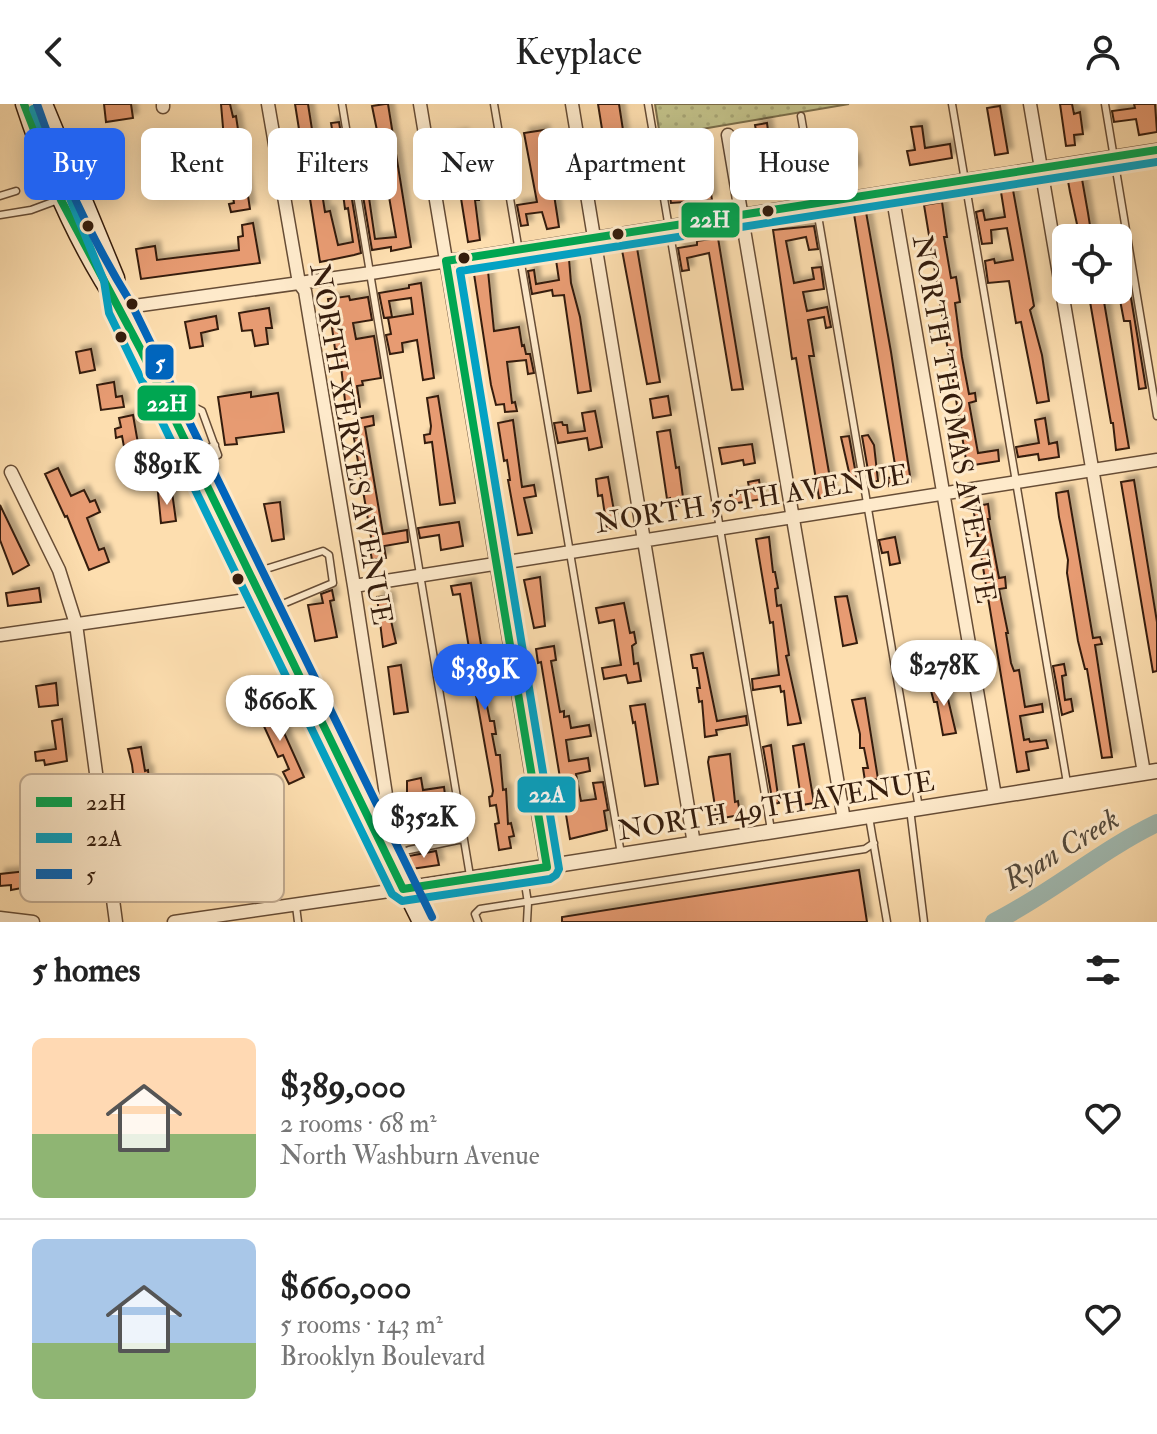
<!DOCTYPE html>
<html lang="en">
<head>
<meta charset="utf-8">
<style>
	body { margin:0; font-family:"IM FELL Double Pica",serif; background:#f2f2f2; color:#222; height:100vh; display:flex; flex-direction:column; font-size:30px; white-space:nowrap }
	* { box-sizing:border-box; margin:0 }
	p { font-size:26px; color:#767676 }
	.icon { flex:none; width:44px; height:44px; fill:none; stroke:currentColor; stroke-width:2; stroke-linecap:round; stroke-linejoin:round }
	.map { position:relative; height:818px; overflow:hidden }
	.side { display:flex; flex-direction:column; background:#fff; flex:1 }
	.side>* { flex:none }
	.banner { position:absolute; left:24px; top:24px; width:1110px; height:72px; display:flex; gap:16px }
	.controls { position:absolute; left:1052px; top:120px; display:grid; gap:16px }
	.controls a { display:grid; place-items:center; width:80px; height:80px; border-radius:12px; background:#fff; box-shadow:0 4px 20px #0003; font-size:40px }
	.price { position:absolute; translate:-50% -68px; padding:0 18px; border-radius:28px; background:#fff; color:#222; font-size:26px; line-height:52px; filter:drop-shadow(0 2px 4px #0008) }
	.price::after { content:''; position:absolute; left:50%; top:48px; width:24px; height:18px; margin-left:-12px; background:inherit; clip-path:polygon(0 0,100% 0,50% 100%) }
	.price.selected { background:#2563eb; color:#fff }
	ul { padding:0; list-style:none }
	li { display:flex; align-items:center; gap:24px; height:200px; padding:0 32px }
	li+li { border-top:2px solid #e0e0e0 }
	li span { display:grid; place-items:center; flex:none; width:224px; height:160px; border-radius:12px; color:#555 }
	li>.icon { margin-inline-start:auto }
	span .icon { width:96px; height:96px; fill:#fffc; stroke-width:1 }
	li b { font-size:34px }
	h2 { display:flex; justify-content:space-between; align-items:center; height:96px; padding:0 32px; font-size:34px }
	.pill { padding:0 28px; border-radius:12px; background:#fff; box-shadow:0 4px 20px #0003; font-size:28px; line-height:72px }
	.pill.selected { background:#2563eb; color:#fff }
	header { display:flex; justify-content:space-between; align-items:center; height:104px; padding:0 32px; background:#fff; font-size:36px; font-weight:600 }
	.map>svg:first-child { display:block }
	.park { fill:url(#park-dots); stroke:#7c6f4b; stroke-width:2 }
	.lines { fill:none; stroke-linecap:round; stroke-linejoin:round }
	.river { stroke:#a1bbb3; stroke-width:18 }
	.building { fill:#e79b72; stroke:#351d0d; stroke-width:2; fill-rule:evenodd; filter:url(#shadow) }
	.service-casing { stroke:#674d36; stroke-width:9 }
	.minor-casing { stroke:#674d36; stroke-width:15 }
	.tertiary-casing { stroke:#674d36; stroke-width:17 }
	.secondary-casing { stroke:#351d0d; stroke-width:19 }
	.service { stroke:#feeacb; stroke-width:6 }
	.minor { stroke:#feeacb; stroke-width:12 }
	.tertiary { stroke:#feeacb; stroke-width:14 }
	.secondary { stroke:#feeacb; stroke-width:16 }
	.bus-1-casing { stroke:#feeacb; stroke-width:14 }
	.bus-2-casing { stroke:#feeacb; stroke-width:14 }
	.bus-3-casing { stroke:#feeacb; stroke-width:14 }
	.bus-1 { stroke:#00a651; stroke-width:8 }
	.bus-2 { stroke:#03a2c4; stroke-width:8 }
	.bus-3 { stroke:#0065bd; stroke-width:8 }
	.bus-dot { fill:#351d0d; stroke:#feeacb; stroke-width:3 }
	.labels { text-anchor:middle; stroke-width:6; stroke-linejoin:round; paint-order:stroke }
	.street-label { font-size:28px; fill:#351d0d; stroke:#feeacb }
	.water-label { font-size:30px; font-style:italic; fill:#554c3f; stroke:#feeacb }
	.key { fill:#feeacb; stroke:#c2ac92; stroke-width:2 }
	.key-label { font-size:22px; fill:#351d0d }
	.line-badge { stroke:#feeacb; stroke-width:3 }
	.badge-label { font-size:22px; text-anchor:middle; font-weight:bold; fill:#fff }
</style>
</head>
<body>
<header><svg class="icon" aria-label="back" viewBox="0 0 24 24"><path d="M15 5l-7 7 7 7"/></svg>Keyplace<svg class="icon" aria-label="person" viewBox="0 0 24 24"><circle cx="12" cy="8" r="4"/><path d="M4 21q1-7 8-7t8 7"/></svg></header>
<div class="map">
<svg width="1157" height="818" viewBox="0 0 1157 818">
	<defs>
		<pattern id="park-dots" width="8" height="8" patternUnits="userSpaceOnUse" patternTransform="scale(2)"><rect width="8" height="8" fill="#c2c189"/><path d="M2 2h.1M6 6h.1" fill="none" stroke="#a7a575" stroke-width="1.8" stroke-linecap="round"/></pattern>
		<filter id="shadow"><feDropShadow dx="5" dy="-5" stdDeviation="2" flood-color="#0004"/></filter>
	</defs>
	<rect width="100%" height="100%" fill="#fddeaf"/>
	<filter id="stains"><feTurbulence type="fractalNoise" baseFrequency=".0025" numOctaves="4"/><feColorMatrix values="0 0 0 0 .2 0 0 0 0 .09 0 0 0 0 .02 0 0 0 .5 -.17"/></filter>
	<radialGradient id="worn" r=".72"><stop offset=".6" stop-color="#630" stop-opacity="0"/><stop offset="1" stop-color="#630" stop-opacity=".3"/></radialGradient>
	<!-- park -->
	<path class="park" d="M655,0H849L660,32Z"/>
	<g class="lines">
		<!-- river -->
		<path class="river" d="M994,818C1052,789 1099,747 1157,719"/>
	</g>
	<!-- building -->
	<path class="building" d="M104,0H131L133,14L106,18Z
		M221,0H230L233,13L236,12L250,105L231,108L229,100L234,99L231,80L227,81L219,35H224Z
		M295,0H308L325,108L330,107L338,141L353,138L348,104L345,105L342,82L340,83L338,73H340L331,19L339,18L361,149L354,151L320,158Z
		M385,0H388L411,143L391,147V143L372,146L354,38L358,37L360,48L364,47L366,59L383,56L372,2ZM384,64L396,133L375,135L367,80H370L368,67Z
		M598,0H619L633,91L613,94Z
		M1060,0H1072L1074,10L1080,8L1083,30L1074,31L1075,41L1066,42Z
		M1134,0H1155L1157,28L1139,31L1136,15L1114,18L1112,7L1135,4Z
		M1000,2L1008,49L995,51L987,4Z
		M767,19L772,56H775L778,76L784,75L786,88L768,91L755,21Z
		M922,22L925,44L950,40L952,54L910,61L907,47L915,46L911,23Z
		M544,26L559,123L547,125L542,108L526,110L528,121L521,122L517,101L537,98L524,29Z
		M463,30L472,86H478L479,96H475L480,136L468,138L451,32Z
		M673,46L674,53L705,48L712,96L671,99L662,47ZM695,63L698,86L678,89L675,66Z
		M854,54L856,67L818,73L816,62Z
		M1082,75L1088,109L1092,134H1080L1070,88L1068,77Z
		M1013,86L1034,202L1030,206L1042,251L1049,297L1037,299L1021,218L1016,219L1009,177L988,179L985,157L994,155L995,159L1013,156L1007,124L991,126L992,139L982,140L976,108L983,106L985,116L1005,113L1001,88Z
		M942,98L947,133H944L951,174L956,173L960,198L955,199L962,253L969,290L975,289L976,297L969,299L978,349L998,346L999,357L967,362L924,101Z
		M866,108L891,248L911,378L889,382L888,374L897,373L854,110Z
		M253,119L260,159L141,175L136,145L155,142L157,156L239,146L238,133L243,132L242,121Z
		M814,122L818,145L809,146L806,133L786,137L794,179L814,175L812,164L821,163L824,185L803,188L807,207L827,203L831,223L826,224L824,213L808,216L814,252H809L833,392L819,394L796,254L792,255L773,126Z
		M718,134L743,285L732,286L709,149L687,154L689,166L682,167L678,144L697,141V137Z
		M637,144L660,278L647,280L622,146Z
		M569,155L571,179L580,213L591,287L578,289L564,191L553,192L552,186L532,190L528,167L534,166L536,180L559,176L556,156Z
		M488,167L494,227L519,223L522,242L524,241L526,250H530L534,269L528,270L526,256L507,258L512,299L515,298L517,307L505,308L504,300L496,301L491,281L474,170Z
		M421,179L434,274L423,276L417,236L402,239L403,248L390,250L386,231L391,230L388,214L413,210L411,194L389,197L392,213L384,214L379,189L409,184V181Z
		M1088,186H1102L1129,344L1116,346L1113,319H1111Z
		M349,192L350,196L368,193L372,216L353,219L356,235L374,232L381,274L362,277L363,281L357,282L360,303L346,305L339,245H335L328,195Z
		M1131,194L1146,284L1139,285L1130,217H1124L1120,196Z
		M269,204L272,224H266L268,240L255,242L252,226L242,227L239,209Z
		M216,212L218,225L201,229L203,242L190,244L185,218Z
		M91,245L95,266L80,269L76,248Z
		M114,278L116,293L122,292L124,303L101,306L97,281Z
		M251,288V293L278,289L284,328L236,334L237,340L225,341L218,293Z
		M438,292L455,399L440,401L432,338L425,339L424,331L430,330L431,322L427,294Z
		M668,292L671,311L653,314L650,295Z
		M595,307L602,343L589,346L587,334L558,339L554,319L562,318L563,321H567L568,329L585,327L582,309Z
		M133,311L139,345L125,348L122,332L116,334L115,325L121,323L119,314Z
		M373,312L374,321L365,323L383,430L407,426L408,438L384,442L386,454L372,456L369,439H372L354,334L359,333L356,315Z
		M1045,314L1049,340L1057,338L1059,353L1039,356L1038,350L1018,353L1016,343L1039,339L1035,316Z
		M513,316L522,383L534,381L536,392L524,394L532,429L518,431L508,376H510L507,356L504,357L498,319Z
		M670,326L676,364L679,363L684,401L671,403L670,394L667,395L657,328Z
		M868,331L874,341L878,377L870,378L862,332Z
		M849,332L857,376L851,377L841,333Z
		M752,340L755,359L744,361L743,356L722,360L719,344Z
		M157,356L158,375L162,374L163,384H151L150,377L144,378L143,357Z
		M58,364L71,392L84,386L90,398L95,396L100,408L87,414L99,446L104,444L109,458L89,466L67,412L65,413L45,370Z
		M608,373L617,424L607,425L602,391L598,392L596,375Z
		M759,376L762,395L731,400L730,391L750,388L748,378Z
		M1134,376L1157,518V567L1153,568L1121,378Z
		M1068,387L1093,534L1100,533L1102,540L1095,541L1112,653L1102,654L1087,565H1085L1078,537L1067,469L1068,456L1059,413L1056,389Z
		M172,388L176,417L161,419L158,389Z
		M280,398L284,435L272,437L264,400Z
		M988,400L990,415H988L999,474L1005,473L1006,484L999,485L1008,529H1006L1011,559L1014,567L1019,566L1025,603L1042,600L1043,608L1020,612L1024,636L1029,635L1030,638L1046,636L1048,644L1026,648L1029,666L1017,668L973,403Z
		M0,401L29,461L13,470L0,436Z
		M459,418L463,442L441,446L439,431L420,434L418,424Z
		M769,433L773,468H775L778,484L775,485L777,502L781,501L789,551L786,552L801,619L788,621L784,587L781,588L780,582L753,586L752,575L779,571L773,518L770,519L756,435Z
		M895,433L900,459L890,461L888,448L882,449L879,436Z
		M540,473L545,522L534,524L524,476Z
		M471,479L490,596L486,597L490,617H494L496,630H492L496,651H500L503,686L506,685L508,720L511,719L514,732L509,733L511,744L499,746L495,720L499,719L496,701L490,702L489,693L492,692L493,687L471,563L465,564L463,552L470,550L460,490L453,491L451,482Z
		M39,484L41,498L8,502L6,489Z
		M332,486L334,496L330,497L337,533L315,537L308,501L323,499L321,490Z
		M389,492L391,503H388L396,539L383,543L377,493Z
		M847,492L857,539L843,542L835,493Z
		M624,499L630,529L634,528L636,539L632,542L634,560L638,559L641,577L628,579L626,571L604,575L602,564L621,561L614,516L599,519L596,504Z
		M554,542L556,556L551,557L560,608L564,607V613L569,612L571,624L589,621L591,632L566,636L569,657L588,654L590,667L576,670L581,697L596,695L593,679L603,678L608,706L604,707L607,726L570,735L541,558L538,559L536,545Z
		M703,549L717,617L746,612L747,621L716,626L717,631L705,633L702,597L699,598L697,584H700L697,564H693L691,551Z
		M1064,560L1066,571L1062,572L1065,596L1071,595L1073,607L1062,611L1053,562Z
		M401,561L408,608L394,610L388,563Z
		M56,579L58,601L39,603L36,582Z
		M947,580L949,591H947L956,629L943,631L937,598H934L930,583Z
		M865,594L878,675L865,677L863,664H868L864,644H860V630L852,596Z
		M271,600L304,673L289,680L283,668L289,665L283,651L278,653L257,607Z
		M645,600L658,680L645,682L635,618L633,619L630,602Z
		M62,615L67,657L45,661L44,656L36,657L35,648L56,645L52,617Z
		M804,640L814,699L802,701L793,642Z
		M771,641L779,699L773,700L763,643Z
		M141,643L145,667L148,666L153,721L138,723L132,677H134L132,661L128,645Z
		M730,650L735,698L738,697L740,711L717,715L708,658L709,653Z
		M421,674L423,686L444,683L446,699L425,702L429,724L415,726L407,688V677Z
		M436,747L439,761L411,765L409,752Z
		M36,766L38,778L22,780V784L11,786V781L0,782V770Z
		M859,766L867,818H562V813Z"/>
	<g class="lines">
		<!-- service casing -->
		<g class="service-casing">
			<path id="service" d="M342,0L470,772
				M494,0L621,750
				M648,0L771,726
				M952,0L1067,679
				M1105,0L1157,312
				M801,12L919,704
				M0,92L16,87
				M0,111L31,106L58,96
				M174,312L196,304L202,307L218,351L197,362
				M192,352L215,341
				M250,470L323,447L329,451L333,479L266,507
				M910,705L924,818
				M869,713L887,818
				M391,753L409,746L463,735
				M523,767L528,799L527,818
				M296,802L298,818
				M478,818L475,810L480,805L865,745L874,739"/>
		</g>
		<!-- minor casing -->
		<g class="minor-casing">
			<path id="minor" d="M163,0V3
				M268,0L299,179L305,187L354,482L390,717L387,724L376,730
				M420,0L547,763
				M572,0L694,740
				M1030,0L1144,669
				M728,31L844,716
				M892,89L995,692
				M120,204L371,169L1157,46
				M11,368L59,466L76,520L116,818
				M354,482L1157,356
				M0,531L260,494
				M0,814L33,818
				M174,818L403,785"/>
		</g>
		<!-- tertiary casing -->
		<g class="tertiary-casing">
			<path id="tertiary" d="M403,785L1157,667"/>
		</g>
		<!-- secondary casing -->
		<g class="secondary-casing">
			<path id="secondary" d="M24,0C47,70 79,143 120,204L260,494L421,818
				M44,0L116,174L119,199"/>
		</g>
		<!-- service -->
		<use href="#service" class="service"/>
		<!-- minor -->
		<use href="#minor" class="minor"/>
		<!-- tertiary -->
		<use href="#tertiary" class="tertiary"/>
		<!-- secondary -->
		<use href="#secondary" class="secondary"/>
		<!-- bus-1 casing -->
		<g class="bus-1-casing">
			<path id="bus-1" d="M24,0L61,96L141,246L403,785L547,763L446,157L1157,46"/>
		</g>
		<!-- bus-2 casing -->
		<g class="bus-2-casing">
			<path id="bus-2" d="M33,5L104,177L109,209L392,790L402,797L550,775L556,771L559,765L460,167L1157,58"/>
		</g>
		<!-- bus-3 casing -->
		<g class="bus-3-casing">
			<path id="bus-3" d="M37,0C61,70 92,136 131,199L432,813"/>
		</g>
		<!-- bus-1 -->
		<use href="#bus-1" class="bus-1"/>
		<!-- bus-2 -->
		<use href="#bus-2" class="bus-2"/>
		<!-- bus-3 -->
		<use href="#bus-3" class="bus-3"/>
	</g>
	<!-- markers -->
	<g class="bus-dot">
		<circle cx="768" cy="107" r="7"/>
		<circle cx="88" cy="122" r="7"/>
		<circle cx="618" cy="130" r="7"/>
		<circle cx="464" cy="154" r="7"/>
		<circle cx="132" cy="200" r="7"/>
		<circle cx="121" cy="233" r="7"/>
		<circle cx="238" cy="475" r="7"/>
	</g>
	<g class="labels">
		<!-- street labels -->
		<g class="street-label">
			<text transform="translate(955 315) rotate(80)" y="10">NORTH THOMAS AVENUE</text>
			<text transform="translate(352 340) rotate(80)" y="10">NORTH XERXES AVENUE</text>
			<text transform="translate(752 394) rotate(-9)" y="10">NORTH 50TH AVENUE</text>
			<text transform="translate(776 701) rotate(-9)" y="10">NORTH 49TH AVENUE</text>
		</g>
		<!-- water labels -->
		<g class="water-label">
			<text transform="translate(1061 745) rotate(-31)" y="10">Ryan Creek</text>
		</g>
	</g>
	<!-- legend -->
	<rect x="20" y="670" width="264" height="128" rx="12" class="key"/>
	<rect x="36" y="693" width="36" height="10" fill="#00a651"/>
	<rect x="36" y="729" width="36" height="10" fill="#03a2c4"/>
	<rect x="36" y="765" width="36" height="10" fill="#0065bd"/>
	<g class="key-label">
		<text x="86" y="706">22H</text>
		<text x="86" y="742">22A</text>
		<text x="86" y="778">5</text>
	</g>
	<g class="line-badge">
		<rect x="680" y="97" width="61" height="38" rx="8" fill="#00a651"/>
		<rect x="144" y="239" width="31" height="38" rx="8" fill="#0065bd"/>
		<rect x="136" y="280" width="61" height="38" rx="8" fill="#00a651"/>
		<rect x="516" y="671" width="61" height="39" rx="8" fill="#03a2c4"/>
	</g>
	<g class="badge-label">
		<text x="710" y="123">22H</text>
		<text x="160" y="266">5</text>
		<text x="167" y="307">22H</text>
		<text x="547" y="698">22A</text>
	</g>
	<rect width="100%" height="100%" filter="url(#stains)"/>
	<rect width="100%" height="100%" fill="url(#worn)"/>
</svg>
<div class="controls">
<a><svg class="icon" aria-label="locate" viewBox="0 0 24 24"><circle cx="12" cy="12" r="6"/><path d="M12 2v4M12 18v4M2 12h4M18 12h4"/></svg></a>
</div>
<b class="price" style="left:167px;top:403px">$891K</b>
<b class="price" style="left:944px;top:604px">$278K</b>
<b class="price selected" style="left:485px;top:608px">$389K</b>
<b class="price" style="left:280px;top:639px">$660K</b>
<b class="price" style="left:424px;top:756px">$352K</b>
<div class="banner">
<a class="pill selected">Buy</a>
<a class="pill">Rent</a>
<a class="pill">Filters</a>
<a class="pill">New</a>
<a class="pill">Apartment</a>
<a class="pill">House</a>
</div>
</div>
<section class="side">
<h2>5 homes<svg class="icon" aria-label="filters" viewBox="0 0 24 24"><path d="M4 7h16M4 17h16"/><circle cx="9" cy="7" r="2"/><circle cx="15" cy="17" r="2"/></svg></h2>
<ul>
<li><span style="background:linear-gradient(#ffd9b3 60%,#8fb573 0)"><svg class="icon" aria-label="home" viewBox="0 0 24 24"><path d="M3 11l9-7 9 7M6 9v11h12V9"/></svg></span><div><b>$389,000</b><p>2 rooms · 68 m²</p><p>North Washburn Avenue</p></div><svg class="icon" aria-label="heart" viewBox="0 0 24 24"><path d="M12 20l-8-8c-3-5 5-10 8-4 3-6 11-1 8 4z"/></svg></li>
<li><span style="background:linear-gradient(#a9c7e8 65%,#8fb573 0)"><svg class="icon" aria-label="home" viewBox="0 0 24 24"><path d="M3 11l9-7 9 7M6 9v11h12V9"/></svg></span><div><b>$660,000</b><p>5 rooms · 143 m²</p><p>Brooklyn Boulevard</p></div><svg class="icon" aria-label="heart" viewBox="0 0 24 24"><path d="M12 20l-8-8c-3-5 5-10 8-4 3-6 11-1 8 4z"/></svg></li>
</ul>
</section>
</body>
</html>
